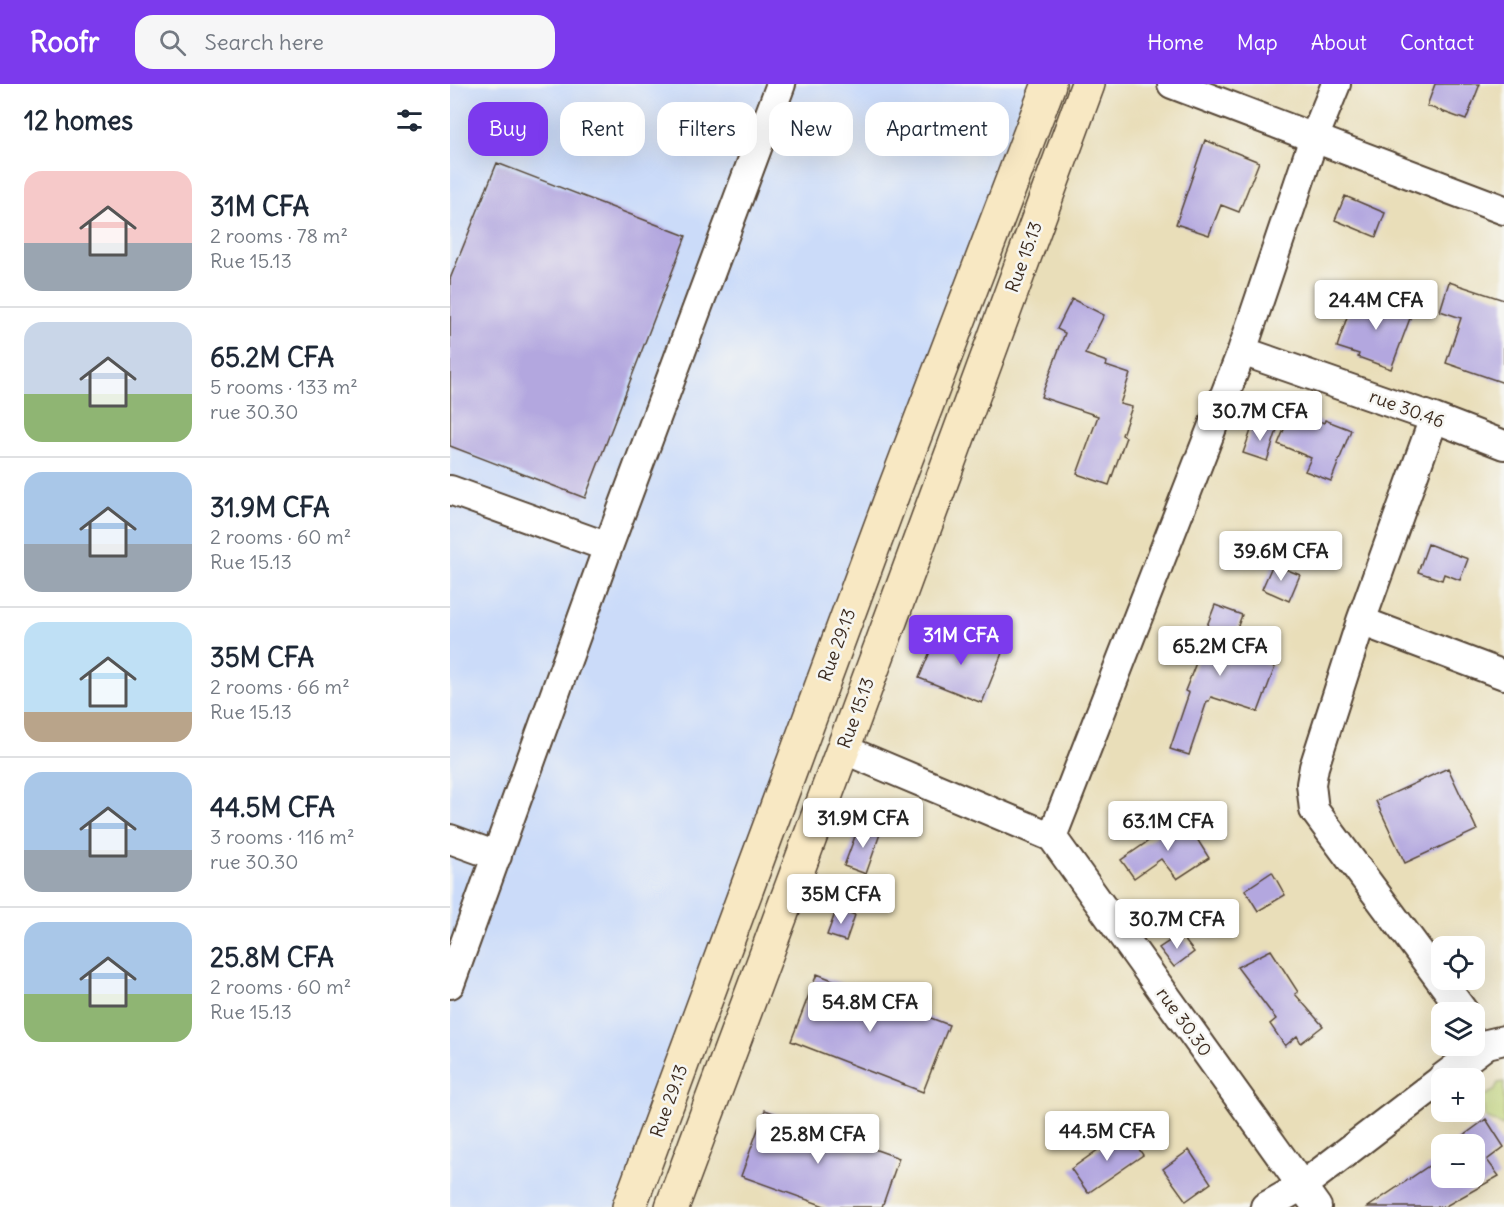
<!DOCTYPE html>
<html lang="en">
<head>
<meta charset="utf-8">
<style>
	body { margin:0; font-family:Delius,sans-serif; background:#f6f6f7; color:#1f2937; height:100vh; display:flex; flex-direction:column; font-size:22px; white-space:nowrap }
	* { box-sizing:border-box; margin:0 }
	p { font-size:20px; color:#747a83 }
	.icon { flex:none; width:33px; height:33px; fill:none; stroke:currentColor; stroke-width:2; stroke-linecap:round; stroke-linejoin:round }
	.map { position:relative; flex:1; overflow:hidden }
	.details { display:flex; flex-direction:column; background:#fff; width:450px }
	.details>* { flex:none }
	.hud { position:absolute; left:18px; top:18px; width:570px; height:54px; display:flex; gap:12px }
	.buttons { position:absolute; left:981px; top:852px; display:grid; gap:12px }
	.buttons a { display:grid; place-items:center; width:54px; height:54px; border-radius:12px; background:#fff; box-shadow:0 6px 24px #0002; font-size:30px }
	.price { position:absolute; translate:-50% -51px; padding:0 14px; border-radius:6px; background:#fff; color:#222; font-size:20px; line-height:39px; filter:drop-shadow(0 2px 3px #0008) }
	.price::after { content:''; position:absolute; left:50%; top:36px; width:18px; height:14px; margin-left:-9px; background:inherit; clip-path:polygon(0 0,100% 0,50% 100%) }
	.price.current { background:#7c3aed; color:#fff }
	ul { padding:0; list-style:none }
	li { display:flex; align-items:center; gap:18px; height:150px; padding:0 24px }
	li+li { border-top:2px solid #e0e1e3 }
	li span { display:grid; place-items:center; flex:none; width:168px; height:120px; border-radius:18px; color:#555 }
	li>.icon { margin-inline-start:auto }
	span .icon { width:72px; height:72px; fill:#fffc; stroke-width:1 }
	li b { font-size:26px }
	h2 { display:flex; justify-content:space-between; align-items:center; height:72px; padding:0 24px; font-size:26px }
	.tag { padding:0 21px; border-radius:18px; background:#fff; box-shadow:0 6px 24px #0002; font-size:21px; line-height:54px }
	.tag.current { background:#7c3aed; color:#fff }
	header { display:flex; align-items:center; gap:36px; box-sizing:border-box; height:84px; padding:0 30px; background:#7c3aed; color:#fff }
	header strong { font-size:28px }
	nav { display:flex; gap:33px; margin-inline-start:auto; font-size:21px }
	.search { width:420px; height:54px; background:#f6f6f7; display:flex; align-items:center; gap:15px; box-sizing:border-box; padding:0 21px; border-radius:18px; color:#747a83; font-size:22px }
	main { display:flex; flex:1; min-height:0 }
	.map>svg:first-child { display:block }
	.built { fill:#cbdbf9 }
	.green { fill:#c1d477; stroke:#7e7f4a; stroke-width:1.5 }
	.building { fill:#b3a7df }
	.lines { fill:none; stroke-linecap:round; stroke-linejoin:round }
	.street-casing { stroke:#554535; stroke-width:32 }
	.secondary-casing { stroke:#554535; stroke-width:36 }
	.street { stroke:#fff; stroke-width:28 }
	.secondary { stroke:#f8e8c3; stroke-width:33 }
	.labels { text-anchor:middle; stroke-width:5; stroke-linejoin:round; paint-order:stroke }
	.street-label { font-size:18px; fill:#3b2a1e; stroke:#f6f6f2 }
</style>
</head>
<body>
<header>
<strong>Roofr</strong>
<div class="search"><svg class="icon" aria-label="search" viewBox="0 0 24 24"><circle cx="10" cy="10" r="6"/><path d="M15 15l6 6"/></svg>Search here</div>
<nav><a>Home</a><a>Map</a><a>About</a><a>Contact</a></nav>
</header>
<main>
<section class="details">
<h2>12 homes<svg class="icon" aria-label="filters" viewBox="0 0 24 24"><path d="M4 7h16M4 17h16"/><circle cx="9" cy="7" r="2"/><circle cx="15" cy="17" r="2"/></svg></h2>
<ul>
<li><span style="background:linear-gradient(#f6c9c9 60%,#9aa5b1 0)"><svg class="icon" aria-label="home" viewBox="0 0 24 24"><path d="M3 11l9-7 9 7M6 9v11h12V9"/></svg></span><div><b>31M CFA</b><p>2 rooms · 78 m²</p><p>Rue 15.13</p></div></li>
<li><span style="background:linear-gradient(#c9d6e8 60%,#8fb573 0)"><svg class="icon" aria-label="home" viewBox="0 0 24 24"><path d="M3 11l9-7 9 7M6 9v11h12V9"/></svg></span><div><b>65.2M CFA</b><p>5 rooms · 133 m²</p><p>rue 30.30</p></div></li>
<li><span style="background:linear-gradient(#a9c7e8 60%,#9aa5b1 0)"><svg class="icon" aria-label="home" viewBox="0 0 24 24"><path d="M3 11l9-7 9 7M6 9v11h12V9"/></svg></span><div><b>31.9M CFA</b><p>2 rooms · 60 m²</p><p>Rue 15.13</p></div></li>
<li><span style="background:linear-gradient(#bfe0f5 75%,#b9a48a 0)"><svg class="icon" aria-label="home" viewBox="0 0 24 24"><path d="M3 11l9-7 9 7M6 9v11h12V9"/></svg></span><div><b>35M CFA</b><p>2 rooms · 66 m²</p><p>Rue 15.13</p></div></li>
<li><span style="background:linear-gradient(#a9c7e8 65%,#9aa5b1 0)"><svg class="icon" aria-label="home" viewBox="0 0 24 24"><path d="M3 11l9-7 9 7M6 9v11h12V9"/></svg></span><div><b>44.5M CFA</b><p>3 rooms · 116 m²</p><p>rue 30.30</p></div></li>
<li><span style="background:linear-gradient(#a9c7e8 60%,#8fb573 0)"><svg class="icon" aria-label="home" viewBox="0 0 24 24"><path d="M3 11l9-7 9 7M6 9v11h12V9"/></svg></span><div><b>25.8M CFA</b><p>2 rooms · 60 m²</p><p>Rue 15.13</p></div></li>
</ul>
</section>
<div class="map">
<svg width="1054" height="1123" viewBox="0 0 1054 1123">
	<rect width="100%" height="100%" fill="#f6f6f2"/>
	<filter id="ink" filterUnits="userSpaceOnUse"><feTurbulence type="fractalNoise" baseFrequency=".0167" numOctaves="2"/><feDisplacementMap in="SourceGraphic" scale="12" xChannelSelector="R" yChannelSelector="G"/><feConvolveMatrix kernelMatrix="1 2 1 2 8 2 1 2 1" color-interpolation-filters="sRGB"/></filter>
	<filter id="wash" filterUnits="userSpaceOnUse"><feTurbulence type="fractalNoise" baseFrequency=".008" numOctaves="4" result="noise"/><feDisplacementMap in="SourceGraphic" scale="24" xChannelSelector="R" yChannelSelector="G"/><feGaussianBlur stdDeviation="1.35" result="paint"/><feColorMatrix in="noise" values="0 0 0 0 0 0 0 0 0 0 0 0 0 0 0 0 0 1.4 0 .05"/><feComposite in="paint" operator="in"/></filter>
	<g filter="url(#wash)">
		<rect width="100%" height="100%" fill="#e9deb9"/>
		<!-- built -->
		<path class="built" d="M0,0H600L180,1123H0Z"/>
		<!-- green -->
		<path class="green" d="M1054,998V1041L1052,1042L1035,1033L1032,1013L1044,1007L1048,999Z"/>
		<g id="blocks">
			<!-- building -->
			<path class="building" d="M985,0H1030L1016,36L977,22Z
				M755,56L809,78L789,128L771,121L759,151L726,140Z
				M47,79L236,152L135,414L0,362V195Z
				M895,112L935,129L926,153L885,136Z
				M999,198L1054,216V299L996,279L1011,234L990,227Z
				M946,214L965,221L941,285L908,273L909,270L887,263L903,215L941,227Z
				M622,215L654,231L635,270L657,278L656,282L680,290L670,320L682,323L672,351L676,353L659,401L627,390L648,332L591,313L615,249L607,245Z
				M842,326L874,339L875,336L901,346L881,397L855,387L861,374L828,360Z
				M804,338L827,346L817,377L793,369Z
				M978,460L1018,475L1010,496L994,490L992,496L968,488Z
				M823,480L850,491L839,517L812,505Z
				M765,521L792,531L779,566L825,583L808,628L761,613L759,617H757L739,671L720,665L739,609L735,607L751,566L748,565Z
				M490,544L552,569L532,619L469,594Z
				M998,684L1027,746L955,779L926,717Z
				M729,736L735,744L739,742L759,774L727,795L711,775L684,794L671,776Z
				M410,739L431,747L416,790L394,782Z
				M822,788L835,811L808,827L795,806Z
				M387,824L405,831L396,857L377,851Z
				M730,850L744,868L724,883L709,864Z
				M821,866L848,908L845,910L873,942L851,959L847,952L835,962L820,940L826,935L787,883Z
				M367,890L499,941L473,1008L341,957Z
				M315,1026L449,1074L432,1123H377L291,1092Z
				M1036,1035L1054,1063L1037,1076L1049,1092L994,1123H918L992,1073V1094H1024V1060H1002Z
				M676,1046L693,1071L638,1109L621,1085Z
				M739,1066L761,1099L736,1117L713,1085Z"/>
		</g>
	</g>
	<g filter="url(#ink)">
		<use href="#blocks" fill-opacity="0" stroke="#554535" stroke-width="1.5"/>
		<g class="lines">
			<!-- street casing -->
			<g class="street-casing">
				<path id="street" d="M722,0L1054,126
					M792,267L984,334L1054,361
					M984,334L911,537L864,683L861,700L864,726L1014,928
					M0,406L158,463
					M911,537L1054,591
					M393,665L602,753
					M602,753L792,267L864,54L886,0
					M602,753L867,1123
					M0,755L47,772
					M0,900L158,463L331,0
					M992,994L1037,960L1054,956
					M815,1123L852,1102L992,995"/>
			</g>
			<!-- secondary casing -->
			<g class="secondary-casing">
				<path id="secondary" d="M179,1123L443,409L599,0
					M222,1123L393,665L638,0"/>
			</g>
			<!-- street -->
			<use href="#street" class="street"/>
			<!-- secondary -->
			<use href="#secondary" class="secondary"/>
		</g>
	</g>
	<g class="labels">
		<!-- street labels -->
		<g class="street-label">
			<text transform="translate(574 173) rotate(-70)" y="6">Rue 15.13</text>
			<text transform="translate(957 325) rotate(20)" y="6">rue 30.46</text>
			<text transform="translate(387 561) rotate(-70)" y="6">Rue 29.13</text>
			<text transform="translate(406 629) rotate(-70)" y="6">Rue 15.13</text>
			<text transform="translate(734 938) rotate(54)" y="6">rue 30.30</text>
			<text transform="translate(219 1017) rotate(-70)" y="6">Rue 29.13</text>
		</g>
	</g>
</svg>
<div class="buttons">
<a><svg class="icon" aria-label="locate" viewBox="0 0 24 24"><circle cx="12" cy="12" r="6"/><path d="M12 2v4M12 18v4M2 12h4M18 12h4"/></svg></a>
<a><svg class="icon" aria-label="layers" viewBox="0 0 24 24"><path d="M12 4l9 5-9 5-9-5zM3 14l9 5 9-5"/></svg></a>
<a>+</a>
<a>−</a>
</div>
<b class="price" style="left:926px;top:247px">24.4M CFA</b>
<b class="price" style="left:810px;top:358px">30.7M CFA</b>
<b class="price" style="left:831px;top:498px">39.6M CFA</b>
<b class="price current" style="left:511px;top:582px">31M CFA</b>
<b class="price" style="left:770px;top:593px">65.2M CFA</b>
<b class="price" style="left:413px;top:765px">31.9M CFA</b>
<b class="price" style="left:718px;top:768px">63.1M CFA</b>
<b class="price" style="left:391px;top:841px">35M CFA</b>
<b class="price" style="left:727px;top:866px">30.7M CFA</b>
<b class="price" style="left:420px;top:949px">54.8M CFA</b>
<b class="price" style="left:657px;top:1078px">44.5M CFA</b>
<b class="price" style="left:368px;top:1081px">25.8M CFA</b>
<div class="hud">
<a class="tag current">Buy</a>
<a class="tag">Rent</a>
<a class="tag">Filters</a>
<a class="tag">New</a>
<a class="tag">Apartment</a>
</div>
</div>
</main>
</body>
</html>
